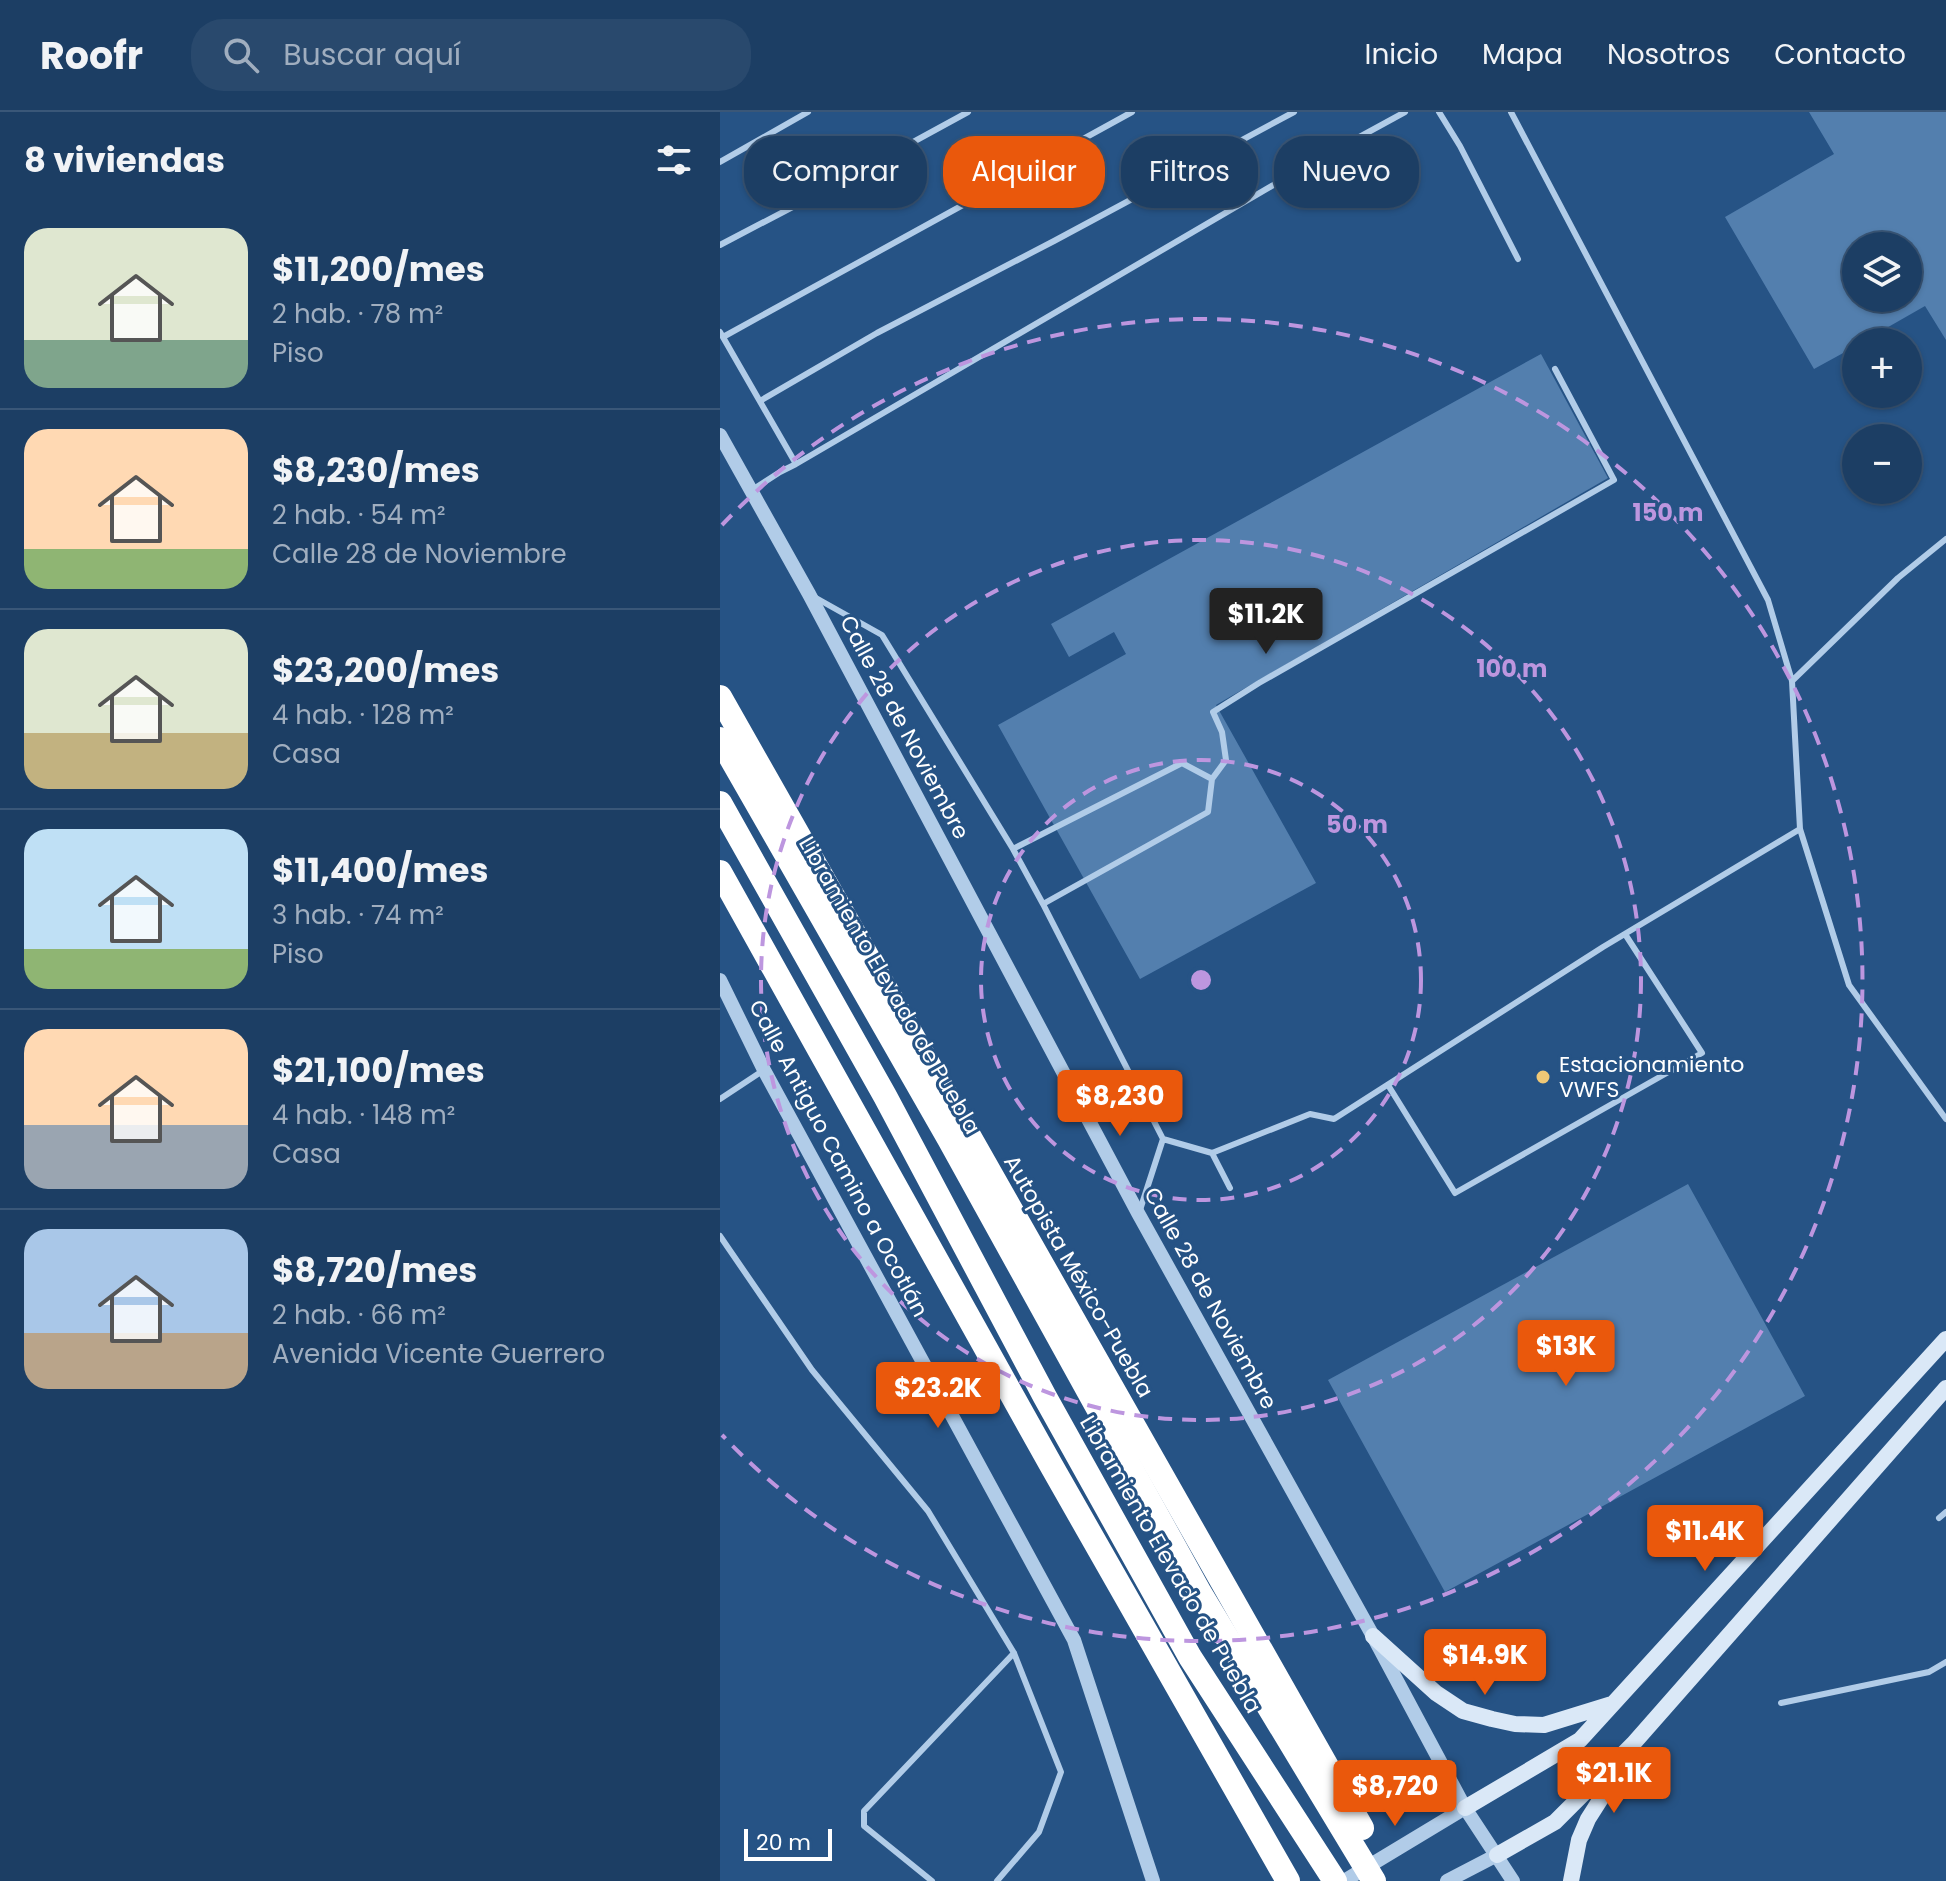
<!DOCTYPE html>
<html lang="es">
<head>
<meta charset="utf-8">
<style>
	body { margin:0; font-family:Poppins,sans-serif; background:#29496d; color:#f1f3f6; height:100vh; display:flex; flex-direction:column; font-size:30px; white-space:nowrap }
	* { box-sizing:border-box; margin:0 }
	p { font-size:26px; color:#a0aebf }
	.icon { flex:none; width:44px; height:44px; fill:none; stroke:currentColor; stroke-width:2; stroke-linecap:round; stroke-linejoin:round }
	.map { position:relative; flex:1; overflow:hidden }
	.details { display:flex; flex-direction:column; background:#1c3e64; width:720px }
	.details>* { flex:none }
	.top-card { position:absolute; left:24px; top:24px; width:760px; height:72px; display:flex; gap:16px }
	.tools { position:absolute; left:1122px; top:120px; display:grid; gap:16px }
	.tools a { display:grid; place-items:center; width:80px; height:80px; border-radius:50%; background:#1c3e64; box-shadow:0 2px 6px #0004,0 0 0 2px #3a5778; font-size:40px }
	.scale { position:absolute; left:24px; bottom:20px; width:88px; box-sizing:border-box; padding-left:8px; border:4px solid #fff; border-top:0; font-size:22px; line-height:28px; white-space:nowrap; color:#fff; -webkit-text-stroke:6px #265385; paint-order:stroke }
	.price { position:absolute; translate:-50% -68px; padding:0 18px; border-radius:8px; background:#ea580c; color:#fff; font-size:26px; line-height:52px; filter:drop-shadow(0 2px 4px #0008) }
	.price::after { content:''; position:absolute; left:50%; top:48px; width:24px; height:18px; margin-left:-12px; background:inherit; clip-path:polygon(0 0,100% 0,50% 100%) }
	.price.current { background:#222; color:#fff }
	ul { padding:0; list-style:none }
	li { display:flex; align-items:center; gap:24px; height:200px; padding:0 24px }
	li+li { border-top:2px solid #3a5778 }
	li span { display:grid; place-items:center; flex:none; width:224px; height:160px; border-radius:24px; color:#555 }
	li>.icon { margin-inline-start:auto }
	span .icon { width:96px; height:96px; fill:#fffc; stroke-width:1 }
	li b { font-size:34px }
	h2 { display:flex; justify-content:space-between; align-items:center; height:96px; padding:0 24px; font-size:34px }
	.tag { padding:0 28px; border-radius:32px; background:#1c3e64; box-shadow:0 2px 6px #0004,0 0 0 2px #3a5778; font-size:28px; line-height:72px }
	.tag.current { background:#ea580c; color:#fff }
	header { display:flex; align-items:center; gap:48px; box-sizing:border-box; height:112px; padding:0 40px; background:#1c3e64; border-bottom:2px solid #3a5778 }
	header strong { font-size:38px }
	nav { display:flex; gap:44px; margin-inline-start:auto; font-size:28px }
	.search { width:560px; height:72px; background:#29496d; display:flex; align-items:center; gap:20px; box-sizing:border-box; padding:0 28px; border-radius:32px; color:#a0aebf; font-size:30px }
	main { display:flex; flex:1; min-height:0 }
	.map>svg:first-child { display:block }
	.building { fill:#537fae; fill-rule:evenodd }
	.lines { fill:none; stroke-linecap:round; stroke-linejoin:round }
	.service { stroke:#b1cce8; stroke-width:6 }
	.tertiary { stroke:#b1cce8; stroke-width:14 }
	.secondary { stroke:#dae8f7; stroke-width:16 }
	.motorway { stroke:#fff; stroke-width:24 }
	.motorway-bridge { stroke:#fff; stroke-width:24 }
	.ring { fill:none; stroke:#bd96df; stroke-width:4; stroke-dasharray:14 10 }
	.poi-dot { fill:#f0c876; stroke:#265385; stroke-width:3 }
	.labels { text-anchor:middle; stroke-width:6; stroke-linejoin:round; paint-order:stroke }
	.street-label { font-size:22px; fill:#fff; stroke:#265385 }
	.poi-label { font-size:22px; fill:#fff; stroke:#265385; text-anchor:start }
	.centre { fill:#bd96df; stroke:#265385; stroke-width:4 }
	.ring-label { font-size:24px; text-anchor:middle; font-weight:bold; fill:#bd96df; stroke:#265385; stroke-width:6; stroke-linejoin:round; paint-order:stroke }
</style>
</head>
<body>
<header>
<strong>Roofr</strong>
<div class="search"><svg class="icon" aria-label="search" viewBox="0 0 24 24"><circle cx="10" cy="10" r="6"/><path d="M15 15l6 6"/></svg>Buscar aquí</div>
<nav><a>Inicio</a><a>Mapa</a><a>Nosotros</a><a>Contacto</a></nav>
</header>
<main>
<section class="details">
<h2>8 viviendas<svg class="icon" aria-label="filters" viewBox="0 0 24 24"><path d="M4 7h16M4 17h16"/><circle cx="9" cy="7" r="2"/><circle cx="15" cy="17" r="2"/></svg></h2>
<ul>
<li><span style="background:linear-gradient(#dfe7d0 70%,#7fa58c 0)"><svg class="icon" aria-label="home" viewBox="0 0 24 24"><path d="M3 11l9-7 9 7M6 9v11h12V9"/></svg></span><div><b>$11,200/mes</b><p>2 hab. · 78 m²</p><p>Piso</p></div></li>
<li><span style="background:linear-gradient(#ffd9b3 75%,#8fb573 0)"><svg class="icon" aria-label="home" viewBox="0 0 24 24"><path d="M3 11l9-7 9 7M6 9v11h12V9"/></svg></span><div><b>$8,230/mes</b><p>2 hab. · 54 m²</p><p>Calle 28 de Noviembre</p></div></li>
<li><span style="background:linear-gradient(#dfe7d0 65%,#c2b280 0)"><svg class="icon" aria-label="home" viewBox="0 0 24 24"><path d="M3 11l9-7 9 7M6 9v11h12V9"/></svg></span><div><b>$23,200/mes</b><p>4 hab. · 128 m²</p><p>Casa</p></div></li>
<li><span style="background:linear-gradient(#bfe0f5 75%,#8fb573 0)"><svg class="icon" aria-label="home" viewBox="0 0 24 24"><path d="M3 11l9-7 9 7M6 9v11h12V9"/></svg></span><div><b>$11,400/mes</b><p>3 hab. · 74 m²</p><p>Piso</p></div></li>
<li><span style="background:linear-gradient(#ffd9b3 60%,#9aa5b1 0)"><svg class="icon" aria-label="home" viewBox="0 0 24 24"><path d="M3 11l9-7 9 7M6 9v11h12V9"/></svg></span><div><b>$21,100/mes</b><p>4 hab. · 148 m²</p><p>Casa</p></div></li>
<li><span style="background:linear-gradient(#a9c7e8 65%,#b9a48a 0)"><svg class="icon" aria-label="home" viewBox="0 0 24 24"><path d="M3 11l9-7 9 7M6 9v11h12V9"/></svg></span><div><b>$8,720/mes</b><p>2 hab. · 66 m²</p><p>Avenida Vicente Guerrero</p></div></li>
</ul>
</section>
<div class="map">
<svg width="1226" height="1769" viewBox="0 0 1226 1769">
	<rect width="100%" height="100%" fill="#265385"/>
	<!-- building -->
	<path class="building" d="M1089,0H1226V228L1205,194L1142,230H1136V234L1094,257L1005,105L1114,42ZM1136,134H1188V186H1136Z
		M821,242L888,366L496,593L596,771L420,867L278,613L406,542L394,520L349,545L331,512Z
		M968,1072L1085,1284L725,1480L608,1268Z"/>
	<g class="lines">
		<!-- service -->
		<path class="service" d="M719,0L740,34L798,147
			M791,0L1048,488L1072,569L1080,717L1129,873L1226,1007
			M0,50L88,0
			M0,133L107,77L248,0
			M0,220L76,352L60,360L32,378
			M3,225L412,0
			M40,289L157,221L334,129L574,0
			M76,352L579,58L685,0
			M96,486L162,523L293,737L323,792L443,1027L492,1041L590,1002L614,1007L883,835L1080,717
			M1072,569L1178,466L1226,427
			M293,737L462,651L492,667
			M323,792L488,700L492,667L506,648L502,620L493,600L539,571L894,368L835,257
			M668,973L735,1081L982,941L905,822
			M0,987L44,958
			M492,1041L510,1076
			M420,1098L443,1027
			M0,1124L92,1258L208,1399L294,1541L341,1660L319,1720L277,1769
			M1219,1406L1226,1400
			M1061,1591L1209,1560L1226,1550
			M212,1769L144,1714V1699L294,1541"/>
		<!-- tertiary -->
		<path class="tertiary" d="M0,323L89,482L418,1101L653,1524L745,1696L793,1769
			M0,868L44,958L354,1528L433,1769
			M624,1769L745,1696
			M727,1769L777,1743"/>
		<!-- secondary -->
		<path class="secondary" d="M653,1524L716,1581L743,1599L772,1607L795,1612L824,1613L892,1592
			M745,1696L860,1628L1226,1227
			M777,1743L835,1710L913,1632L1226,1276
			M851,1769L859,1728L868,1707L903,1652"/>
		<!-- motorway -->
		<path class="motorway" d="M0,585L642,1716
			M0,691L165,984L325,1285L470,1545L615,1769
			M0,760L331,1353L568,1769"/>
		<!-- motorway-bridge -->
		<path class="motorway-bridge" d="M0,627L229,1027L480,1481L654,1769"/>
	</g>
	<!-- distance rings -->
	<g class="ring">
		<circle cx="481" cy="868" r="220"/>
		<circle cx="481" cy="868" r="440"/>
		<path d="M2 413A661 661 0 1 1 2 1323"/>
	</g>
	<!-- markers -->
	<circle class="poi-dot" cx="823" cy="965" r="8"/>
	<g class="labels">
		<!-- street labels -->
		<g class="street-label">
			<text transform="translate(185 615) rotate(62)" y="8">Calle 28 de Noviembre</text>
			<text transform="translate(170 873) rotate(60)" y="8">Libramiento Elevado de Puebla</text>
			<text transform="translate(119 1046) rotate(62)" y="8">Calle Antiguo Camino a Ocotlán</text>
			<text transform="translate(359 1164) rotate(60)" y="8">Autopista México-Puebla</text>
			<text transform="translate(491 1186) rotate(61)" y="8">Calle 28 de Noviembre</text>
			<text transform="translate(451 1452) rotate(60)" y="8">Libramiento Elevado de Puebla</text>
		</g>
		<!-- poi labels -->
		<g class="poi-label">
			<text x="839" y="960">Estacionamiento<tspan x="839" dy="25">VWFS</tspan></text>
		</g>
	</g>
	<circle cx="481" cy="868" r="12" class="centre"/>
	<g class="ring-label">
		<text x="948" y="409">150 m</text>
		<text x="792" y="565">100 m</text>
		<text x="637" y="721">50 m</text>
	</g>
</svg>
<div class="tools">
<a><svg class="icon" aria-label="layers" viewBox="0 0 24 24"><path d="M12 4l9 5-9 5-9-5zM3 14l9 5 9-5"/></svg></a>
<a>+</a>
<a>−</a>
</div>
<div class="scale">20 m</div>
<b class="price current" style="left:546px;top:544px">$11.2K</b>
<b class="price" style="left:400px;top:1026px">$8,230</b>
<b class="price" style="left:846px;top:1276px">$13K</b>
<b class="price" style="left:218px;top:1318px">$23.2K</b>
<b class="price" style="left:985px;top:1461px">$11.4K</b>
<b class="price" style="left:765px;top:1585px">$14.9K</b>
<b class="price" style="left:894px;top:1703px">$21.1K</b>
<b class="price" style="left:675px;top:1716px">$8,720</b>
<div class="top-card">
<a class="tag">Comprar</a>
<a class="tag current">Alquilar</a>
<a class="tag">Filtros</a>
<a class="tag">Nuevo</a>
</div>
</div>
</main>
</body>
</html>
